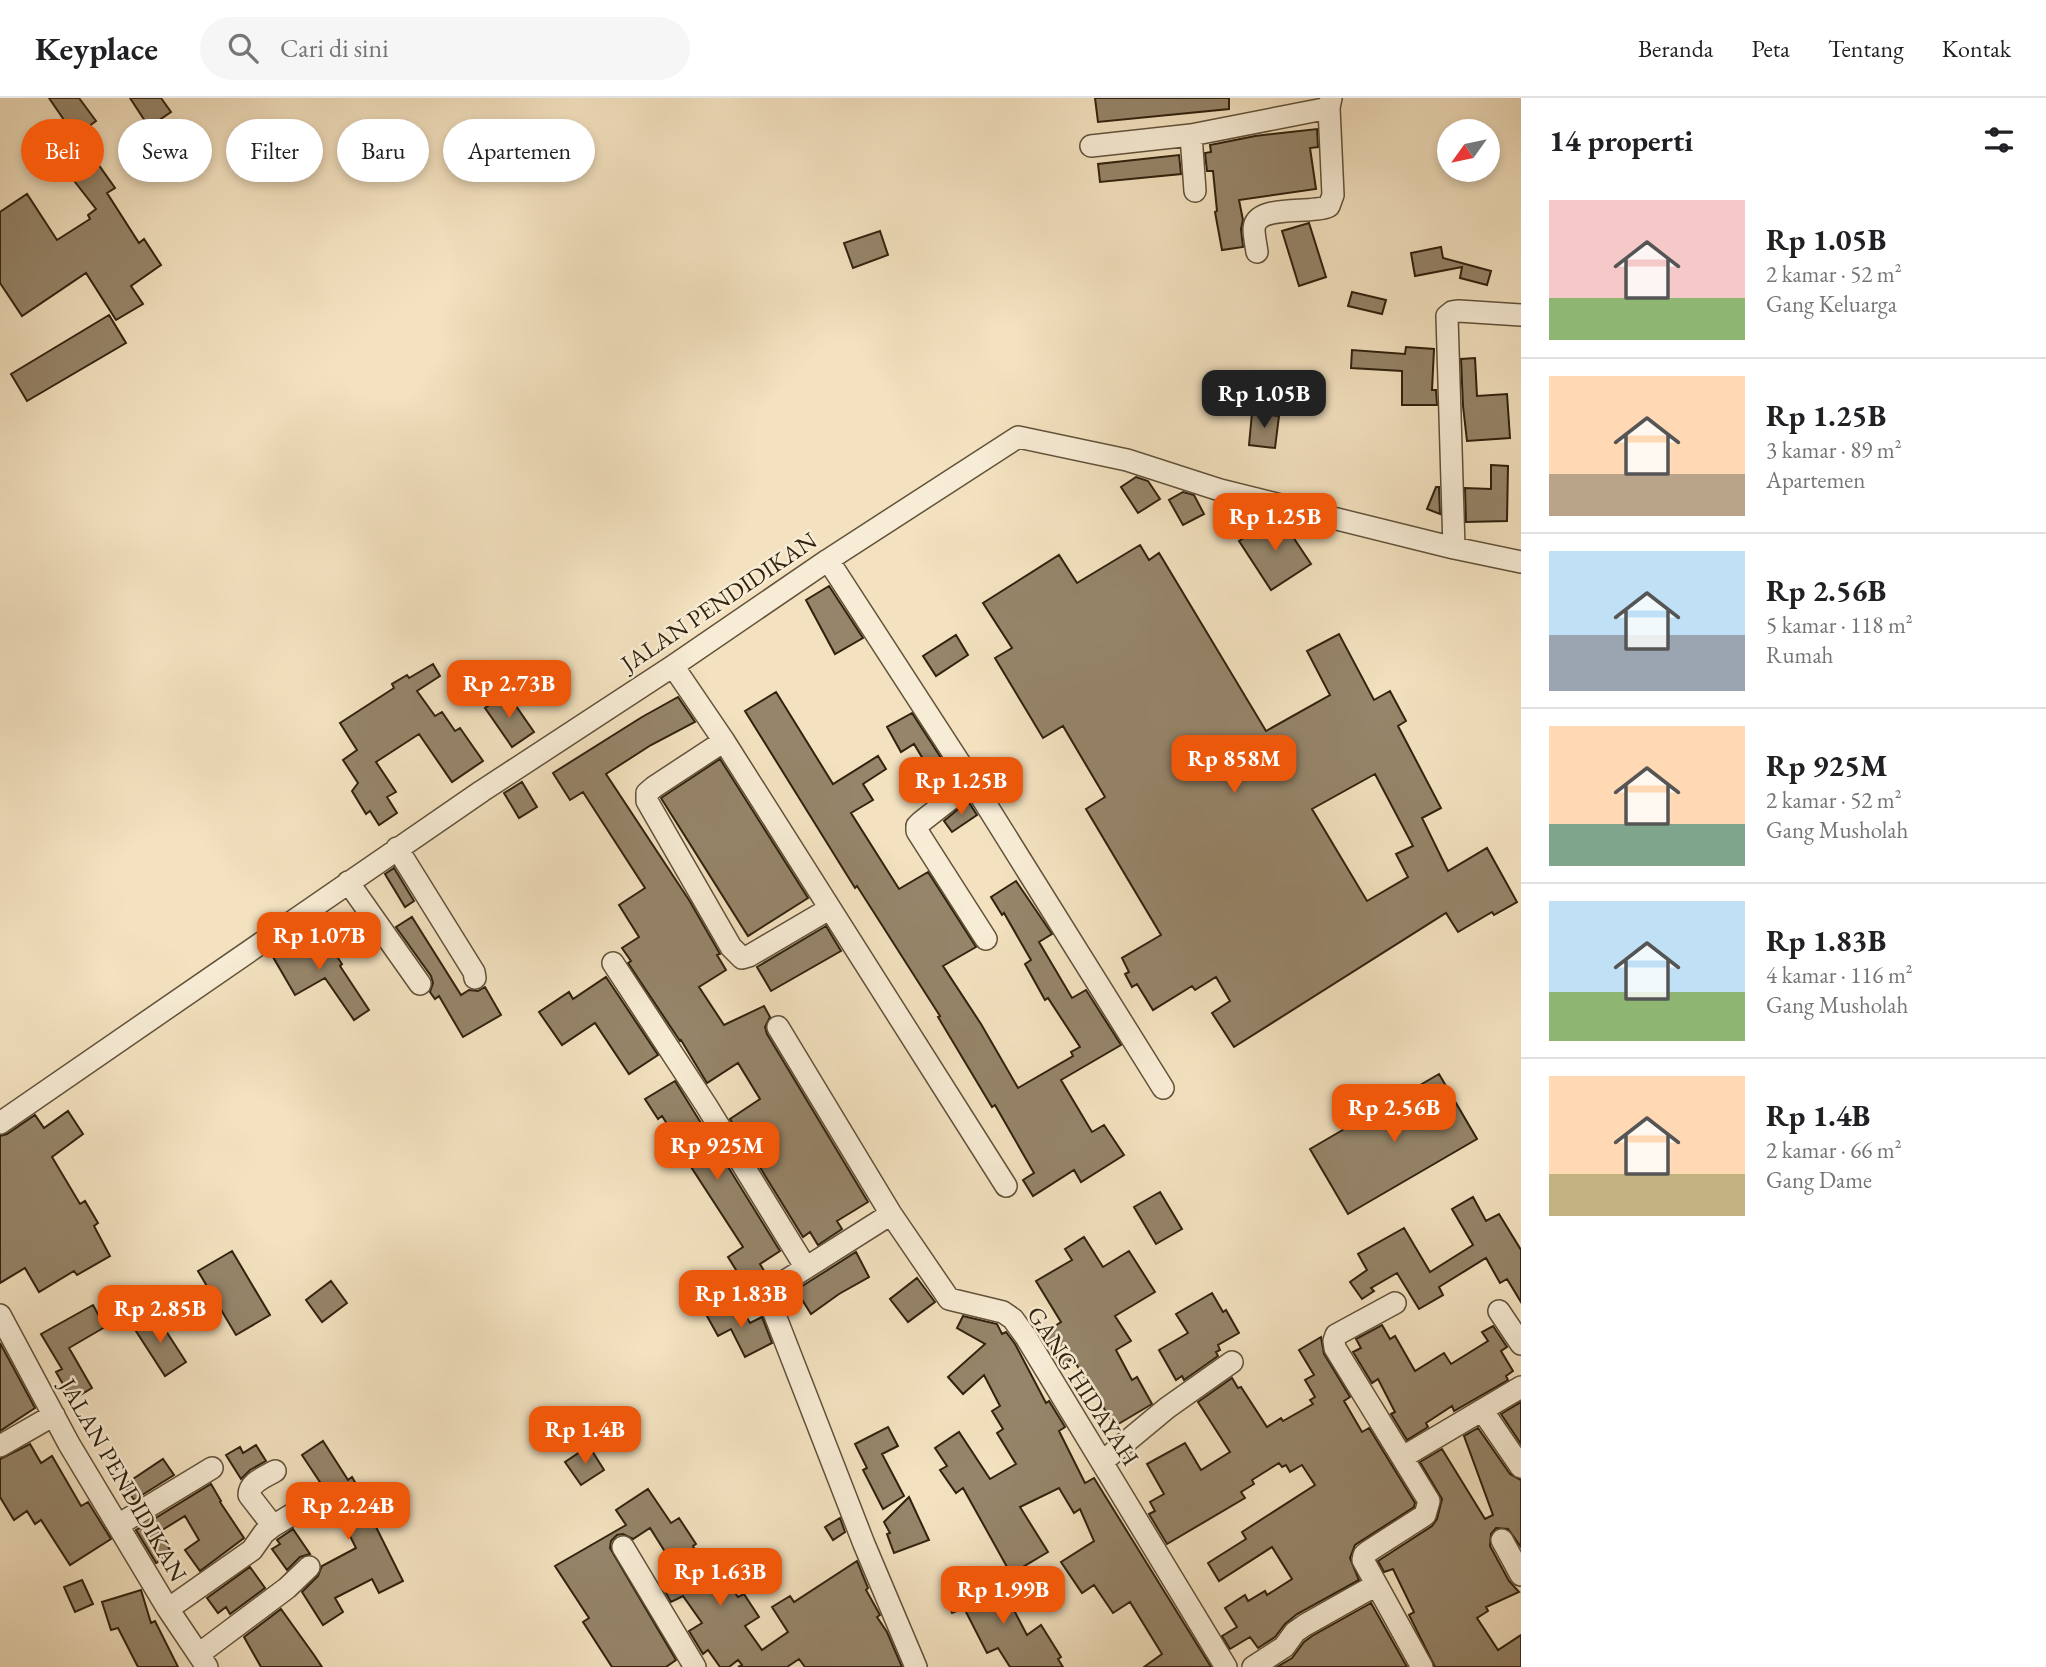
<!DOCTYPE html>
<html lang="id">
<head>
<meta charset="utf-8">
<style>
	body { margin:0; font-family:"EB Garamond",serif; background:#f6f6f6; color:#202124; height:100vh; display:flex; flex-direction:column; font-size:26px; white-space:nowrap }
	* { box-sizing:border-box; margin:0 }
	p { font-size:23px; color:#757577 }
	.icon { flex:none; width:38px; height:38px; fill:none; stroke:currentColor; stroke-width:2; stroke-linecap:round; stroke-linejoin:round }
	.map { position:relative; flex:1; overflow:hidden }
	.panel { display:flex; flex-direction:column; background:#fff; width:525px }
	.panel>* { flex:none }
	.banner { position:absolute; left:21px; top:21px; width:665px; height:63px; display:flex; gap:14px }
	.needle { width:46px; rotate:237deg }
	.controls { position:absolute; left:1437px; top:21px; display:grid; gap:14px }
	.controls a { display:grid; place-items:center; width:63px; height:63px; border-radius:50%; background:#fff; box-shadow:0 4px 10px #0003; font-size:35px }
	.price { position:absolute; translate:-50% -60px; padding:0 16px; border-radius:14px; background:#ea580c; color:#fff; font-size:23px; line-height:46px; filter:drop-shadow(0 2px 4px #0008) }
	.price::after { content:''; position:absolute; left:50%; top:42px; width:21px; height:16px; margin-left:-10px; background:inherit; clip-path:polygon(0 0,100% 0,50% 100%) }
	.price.selected { background:#222; color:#fff }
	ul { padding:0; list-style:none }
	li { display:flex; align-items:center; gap:21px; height:175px; padding:0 28px }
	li+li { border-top:2px solid #e0e0e0 }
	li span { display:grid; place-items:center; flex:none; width:196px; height:140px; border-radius:0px; color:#555 }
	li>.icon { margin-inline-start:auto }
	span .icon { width:84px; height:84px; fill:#fffc; stroke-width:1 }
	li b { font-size:30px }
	h2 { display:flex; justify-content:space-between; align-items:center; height:84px; padding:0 28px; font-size:30px }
	.chip { padding:0 24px; border-radius:32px; background:#fff; box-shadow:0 4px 10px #0003; font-size:24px; line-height:63px }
	.chip.selected { background:#ea580c; color:#fff }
	header { display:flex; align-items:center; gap:42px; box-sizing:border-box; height:98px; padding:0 35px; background:#fff; border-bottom:2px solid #e0e0e0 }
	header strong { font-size:33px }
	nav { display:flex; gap:38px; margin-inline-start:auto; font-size:24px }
	.search { width:490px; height:63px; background:#f6f6f6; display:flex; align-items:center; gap:18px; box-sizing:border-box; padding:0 24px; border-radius:38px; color:#757577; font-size:26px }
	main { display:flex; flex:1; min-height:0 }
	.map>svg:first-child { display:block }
	.building { fill:#96856a; stroke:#31220e; stroke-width:2; fill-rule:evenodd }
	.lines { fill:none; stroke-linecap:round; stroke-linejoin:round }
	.street-casing { stroke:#62523a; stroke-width:24 }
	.street { stroke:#f7ecd5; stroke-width:21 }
	.labels { text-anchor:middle; stroke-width:5; stroke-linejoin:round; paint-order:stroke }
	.street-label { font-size:24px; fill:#31220e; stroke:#f7ecd5 }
</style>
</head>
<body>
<header>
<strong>Keyplace</strong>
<div class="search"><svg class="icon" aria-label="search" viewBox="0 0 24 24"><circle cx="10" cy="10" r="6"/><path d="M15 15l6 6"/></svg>Cari di sini</div>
<nav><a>Beranda</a><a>Peta</a><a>Tentang</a><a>Kontak</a></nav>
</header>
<main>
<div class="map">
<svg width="1521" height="1569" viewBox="0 0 1521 1569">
	<rect width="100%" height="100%" fill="#f3e1bf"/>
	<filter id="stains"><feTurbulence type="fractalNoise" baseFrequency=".00286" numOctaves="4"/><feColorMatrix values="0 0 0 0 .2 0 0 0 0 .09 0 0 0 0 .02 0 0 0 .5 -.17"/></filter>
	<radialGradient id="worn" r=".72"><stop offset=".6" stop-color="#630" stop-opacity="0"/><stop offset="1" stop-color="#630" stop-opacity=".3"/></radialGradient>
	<!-- building -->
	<path class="building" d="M49,0H79L96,23L75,38Z
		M130,0H161L171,14L149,29Z
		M1095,0H1229V11L1098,24Z
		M1317,31L1318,49L1310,50L1316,91L1239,102L1243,122L1241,131L1243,149L1222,152L1215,114L1217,113L1213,73H1207L1205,55L1211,54L1210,47L1255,38Z
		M79,39L115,90L107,95L139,145L144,141L161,167L131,188L143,206L116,222L86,175L22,218L0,185V114L27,96L57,142L90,121L88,117L96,111L61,66L74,57L67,47Z
		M1179,57L1181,76L1100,84L1098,66Z
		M1309,125L1326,179L1299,188L1282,133Z
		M880,133L888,157L853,170L844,145Z
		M1441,149L1443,160L1491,173L1487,187L1460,180L1462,169L1415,178L1411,155Z
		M1352,194L1386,202L1382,216L1348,208Z
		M109,217L126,245L27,303L11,276Z
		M1406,249L1434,251L1432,292H1436L1437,307H1402V273L1351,270L1352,252L1405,256Z
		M1475,260L1477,298L1507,296L1510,340L1467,343L1463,308L1461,261Z
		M1252,315L1279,318L1275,350L1249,347Z
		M1491,367L1508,368L1507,423L1466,424L1465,390L1491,391Z
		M1136,379L1148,383L1160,401L1138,415L1121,389Z
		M1436,389H1439L1440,416L1427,411Z
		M1183,394L1194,397L1204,416L1183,427L1169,402Z
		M1276,419L1281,421L1311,466L1271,492L1239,443Z
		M1140,447L1149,462L1159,455L1266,633L1330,597L1307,553L1339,536L1374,602L1390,593L1406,623L1398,628L1441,710L1422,720L1448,773L1487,750L1517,804L1494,817L1492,814L1458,834L1446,815L1234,949L1212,915L1230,903L1216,879L1195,892L1192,888L1153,912L1137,886L1132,889L1125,876L1129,874L1122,860L1161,837L1086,711L1105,699L1063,628L1043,640L995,560L1012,550L983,505L1059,457L1077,485ZM1375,676L1413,748L1396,756L1408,779L1367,803L1312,711Z
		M829,488L863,540L835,556L806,502Z
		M956,537L968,557L936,578L923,558Z
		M433,566L440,578L417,593L435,618L442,614L455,633L460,630L483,663L452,684L419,636L376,664L396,694L387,699L397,715L379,727L370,713L366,716L352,693L358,685L343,662L357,652L340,625L394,590L392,586L407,577L409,580Z
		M776,594L833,686L878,658L886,671L863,686L873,702L851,715L899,791L928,774L976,849L943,868L981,926L1018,990L1073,958L1071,954L1080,949L1048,900L1045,902L1025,866L1031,862L1004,815L1002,817L991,799L1016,783L1052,836L1039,844L1072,900L1086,892L1121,947L1061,982L1092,1034L1104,1027L1124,1057L1081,1084L1074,1072L1033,1098L1023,1082L1034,1075L995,1007L992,1009L938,919L940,918L857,788L855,790L745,613Z
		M507,595L534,634L512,649L485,610Z
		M678,599L695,624L651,647L606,676L689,802L720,856L717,857L726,872L699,889L724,927L764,908L770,919L765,929L767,936L868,1104L837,1123L842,1131L818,1147L810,1134L803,1139L730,1021L760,1001L738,965L707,985L681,942L680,943L628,865L631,863L622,850L639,839L619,807L645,790L583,694L570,702L553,675L642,619Z
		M912,615L943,663L929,671L914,646L901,654L887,629Z
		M720,661L808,800L748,838L661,700Z
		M522,684L537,709L519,720L504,695Z
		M968,703L977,717L952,734L944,723Z
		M394,770L414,803L405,809L385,776Z
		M412,819L461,897L469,892L478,893L485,889L501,917L463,939L439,898L435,901L430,894L433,885L431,878L396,829Z
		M826,828L841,853L771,893L757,869Z
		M320,833L342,866L340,868L369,912L354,922L325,880L295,897L273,859L295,846L296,849Z
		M606,879L658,957L629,976L595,925L562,947L539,914L569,894L573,901Z
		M1439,976L1477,1041L1348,1116L1310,1051Z
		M675,983L780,1153L760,1166L766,1176L746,1188L728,1159L743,1149L680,1052L683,1051L662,1018L658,1021L645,1001Z
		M68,1013L83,1036L52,1059L80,1106L85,1103L98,1125L94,1128L110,1158L77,1177L74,1173L39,1194L25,1170L0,1185V1038L7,1036L35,1017L44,1030Z
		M1160,1094L1182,1131L1156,1146L1134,1109Z
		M1473,1099L1486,1123L1499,1116L1521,1152V1204L1507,1181L1500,1185L1486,1160L1439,1189L1443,1197L1419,1211L1397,1175L1371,1190L1374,1193L1362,1201L1350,1184L1367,1172L1358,1156L1404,1130L1430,1174L1473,1147L1452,1111Z
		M1084,1139L1103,1169L1129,1153L1155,1194L1115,1218L1131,1243L1116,1252L1132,1282L1137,1279L1152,1306L1115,1328L1073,1261L1061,1267L1043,1236L1061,1224L1036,1183L1072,1162L1065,1151Z
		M232,1153L270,1217L236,1237L198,1173Z
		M856,1154L869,1179L839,1196L811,1216L796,1192Z
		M917,1180L935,1204L908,1224L890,1201Z
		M331,1183L347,1205L322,1224L306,1202Z
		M1212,1195L1223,1214L1226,1212L1239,1235L1218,1247L1220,1252L1216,1254L1218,1258L1184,1282L1182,1278L1176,1282L1159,1252L1188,1235L1176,1216Z
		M729,1205L734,1217L746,1218L750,1225L762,1219L772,1245L745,1259L731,1231L718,1238L707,1218Z
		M93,1207L105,1229L69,1250L92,1290L72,1302L56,1274L62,1271L41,1236Z
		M155,1216L186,1264L165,1278L134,1230Z
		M963,1218L997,1226L1002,1236L1006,1234L1015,1246L1046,1305L1049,1303L1065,1329L1059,1333L1085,1385L1094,1380L1211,1569H1144L1162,1556L1130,1504L1113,1515L1094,1487L1082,1495L1061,1464L1094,1443L1080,1411L1074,1415L1059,1390L1020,1409L1048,1454L1011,1476L963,1390L956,1395L940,1372L947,1368L935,1350L959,1334L990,1381L1016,1366L997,1335L1003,1331L992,1313L1000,1308L984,1277L963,1296L948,1279L985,1246L957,1230Z
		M1382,1227L1390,1241L1395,1238L1415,1273L1444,1255L1451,1266L1488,1243L1482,1234L1493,1228L1507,1249L1501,1253L1513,1273L1506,1278L1508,1282L1454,1313L1452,1308L1426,1325L1428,1329L1407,1342L1391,1316L1395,1314L1378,1281L1372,1285L1353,1254L1361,1250L1356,1241Z
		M1321,1239L1324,1256L1350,1299L1344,1303L1362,1334L1369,1330L1415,1405L1414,1409L1355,1447L1350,1460L1359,1482L1297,1516L1285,1526L1275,1539L1258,1550L1250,1539L1230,1551L1222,1538L1237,1529L1225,1510L1245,1497L1248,1503L1265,1493L1267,1497L1292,1481L1272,1449L1219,1483L1208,1465L1246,1441L1242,1434L1315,1387L1302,1367L1290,1374L1286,1367L1282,1369L1279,1365L1252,1382L1254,1386L1241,1394L1245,1400L1167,1446L1149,1416L1155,1413L1150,1404L1164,1396L1147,1366L1185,1345L1201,1372L1230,1354L1198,1304L1232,1280L1238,1290L1241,1289L1267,1329L1281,1320L1283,1323L1313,1306L1310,1302L1315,1299L1305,1282L1314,1277L1299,1252Z
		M0,1245L35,1310L0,1333Z
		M1521,1304V1346L1501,1316Z
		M888,1329L898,1348L882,1356L904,1398L883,1411L863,1372L867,1370L855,1346Z
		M1478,1330L1510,1376L1521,1382V1449L1508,1431L1496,1430L1491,1436L1490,1448L1509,1483L1519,1494L1486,1509L1488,1513L1477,1520L1498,1552L1521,1537V1569H1435L1409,1517L1414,1514L1393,1471L1384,1474L1378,1463L1432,1428L1437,1421L1442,1401L1420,1364L1442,1351L1485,1421L1493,1417L1464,1338Z
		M323,1343L348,1382L352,1379L366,1403L364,1405L403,1483L379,1495L372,1481L335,1500L343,1514L323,1527L302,1494L318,1478L322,1468L356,1450L344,1426L347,1425L302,1357Z
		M30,1346L41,1365L52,1358L81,1408L88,1404L111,1441L70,1467L41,1422L35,1426L27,1413L14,1422L0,1399V1361Z
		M256,1347L266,1363L250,1372L241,1381L226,1357L240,1349L243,1355Z
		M589,1348L604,1372L581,1387L565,1364Z
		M163,1361L174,1377L134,1402L124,1387Z
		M211,1386L221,1403L220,1404L244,1440L200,1473L185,1452L199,1442L185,1418L159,1434L172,1455L156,1465L136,1432Z
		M648,1391L671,1425L679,1420L696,1446L693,1448L714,1486L724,1479L738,1499L744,1496L759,1519L745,1528L762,1552L788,1534L772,1509L790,1498L794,1504L857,1463L868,1490L866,1492L880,1517L877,1519L887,1534L902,1569H805L799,1561L787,1569H738L742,1567L738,1562L729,1569H720L708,1552L703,1556L689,1533L702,1525L683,1498L671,1504L661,1486L679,1476L650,1430L633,1441L623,1436L617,1437L611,1443L610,1450L676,1562L666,1569H612L583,1524L589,1520L555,1468L626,1427L616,1412Z
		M909,1399L929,1442L894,1455L887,1436L890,1435L884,1424Z
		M840,1420L845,1434L833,1442L825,1429Z
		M293,1431L310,1456L300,1459L287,1472L272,1451L280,1446L277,1442Z
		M250,1469L265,1490L230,1516L226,1509L218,1515L207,1500Z
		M995,1476L1027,1537L1041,1527L1061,1559L1058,1561L1063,1569H1010L998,1550L987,1555L964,1510L952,1515L945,1497Z
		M82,1482L93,1506L75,1514L64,1489Z
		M141,1492L151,1525L155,1523L178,1569H138L118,1530L111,1532L102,1504Z
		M1371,1505L1407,1569H1277L1292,1560L1304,1544L1312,1538Z
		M281,1511L314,1557L322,1569H261L244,1539Z"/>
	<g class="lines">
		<!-- street casing -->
		<g class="street-casing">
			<path id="street" d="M1191,37L1195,93
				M1091,48L1191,37L1329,10
				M1257,154C1256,147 1254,138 1254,131C1255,105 1311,117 1329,108L1333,97L1329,10L1331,0
				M1454,450L1447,218L1452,214L1459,213L1521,217
				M828,462L972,684L1163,990
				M673,568L724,643L1006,1088
				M724,643L654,689L647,695V703L731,849L742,860L749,858L829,811
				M972,684L921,724L917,728V733L986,841
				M397,750L474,874L475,880
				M348,784L420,886
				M613,865L706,1007L806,1170
				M778,929L891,1116L949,1201L1003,1214L1013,1221L1026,1239L1226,1569
				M0,1025L482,693L673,568L828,462L1018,339L1127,362L1220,392L1454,450L1521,464
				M891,1116L782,1185L773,1199V1212L864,1446L916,1569
				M1395,1205L1336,1237L1334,1243L1335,1250L1429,1403L1425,1417L1369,1453L1364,1457L1363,1462L1422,1569
				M742,1206L782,1185
				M1499,1213L1521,1246
				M0,1217L69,1346L168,1511L207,1569
				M1482,1312L1521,1369
				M0,1348L54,1317
				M1403,1359L1521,1289
				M1102,1364L1167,1310L1232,1264
				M118,1427L212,1370
				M273,1428L249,1397C249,1384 265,1379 275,1373
				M1502,1442L1521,1477
				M623,1449L695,1569
				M168,1511L252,1452L264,1435L273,1428L316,1402
				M199,1556L287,1490L309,1469
				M1253,1569L1284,1549L1295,1534L1305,1527L1376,1487"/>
		</g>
		<!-- street -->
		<use href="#street" class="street"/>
	</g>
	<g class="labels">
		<!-- street labels -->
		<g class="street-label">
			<text transform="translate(719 504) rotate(-34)" y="8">JALAN PENDIDIKAN</text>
			<text transform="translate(1083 1288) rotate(57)" y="8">GANG HIDAYAH</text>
			<text transform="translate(123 1382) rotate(60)" y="8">JALAN PENDIDIKAN</text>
		</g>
	</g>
	<rect width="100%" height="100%" filter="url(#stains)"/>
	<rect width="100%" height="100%" fill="url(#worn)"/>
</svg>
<div class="controls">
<a><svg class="needle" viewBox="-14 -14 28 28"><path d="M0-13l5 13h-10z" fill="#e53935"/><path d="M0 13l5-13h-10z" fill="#757577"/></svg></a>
</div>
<b class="price selected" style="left:1264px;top:332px">Rp 1.05B</b>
<b class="price" style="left:1275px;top:455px">Rp 1.25B</b>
<b class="price" style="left:509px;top:622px">Rp 2.73B</b>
<b class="price" style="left:1234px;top:697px">Rp 858M</b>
<b class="price" style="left:961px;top:719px">Rp 1.25B</b>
<b class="price" style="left:319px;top:874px">Rp 1.07B</b>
<b class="price" style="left:1394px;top:1046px">Rp 2.56B</b>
<b class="price" style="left:717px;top:1084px">Rp 925M</b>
<b class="price" style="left:741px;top:1232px">Rp 1.83B</b>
<b class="price" style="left:160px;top:1247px">Rp 2.85B</b>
<b class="price" style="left:585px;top:1368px">Rp 1.4B</b>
<b class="price" style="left:348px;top:1444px">Rp 2.24B</b>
<b class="price" style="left:720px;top:1510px">Rp 1.63B</b>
<b class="price" style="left:1003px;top:1528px">Rp 1.99B</b>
<div class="banner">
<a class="chip selected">Beli</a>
<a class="chip">Sewa</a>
<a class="chip">Filter</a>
<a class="chip">Baru</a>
<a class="chip">Apartemen</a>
</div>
</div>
<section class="panel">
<h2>14 properti<svg class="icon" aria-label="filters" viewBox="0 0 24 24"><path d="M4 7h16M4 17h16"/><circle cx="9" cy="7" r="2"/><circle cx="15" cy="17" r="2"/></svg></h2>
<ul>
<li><span style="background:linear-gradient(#f6c9c9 70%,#8fb573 0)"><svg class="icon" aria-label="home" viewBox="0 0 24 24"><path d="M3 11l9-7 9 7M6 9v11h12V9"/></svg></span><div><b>Rp 1.05B</b><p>2 kamar · 52 m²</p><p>Gang Keluarga</p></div></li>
<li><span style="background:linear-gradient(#ffd9b3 70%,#b9a48a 0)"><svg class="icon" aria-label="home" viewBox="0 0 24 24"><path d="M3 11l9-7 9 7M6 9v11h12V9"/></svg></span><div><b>Rp 1.25B</b><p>3 kamar · 89 m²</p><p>Apartemen</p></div></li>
<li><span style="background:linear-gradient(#bfe0f5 60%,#9aa5b1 0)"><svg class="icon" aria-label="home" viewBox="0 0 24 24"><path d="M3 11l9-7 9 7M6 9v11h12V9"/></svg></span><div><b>Rp 2.56B</b><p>5 kamar · 118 m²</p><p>Rumah</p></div></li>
<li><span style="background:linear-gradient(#ffd9b3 70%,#7fa58c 0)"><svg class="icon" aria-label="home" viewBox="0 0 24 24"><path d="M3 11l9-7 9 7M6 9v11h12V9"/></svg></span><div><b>Rp 925M</b><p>2 kamar · 52 m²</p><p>Gang Musholah</p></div></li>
<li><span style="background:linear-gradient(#bfe0f5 65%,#8fb573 0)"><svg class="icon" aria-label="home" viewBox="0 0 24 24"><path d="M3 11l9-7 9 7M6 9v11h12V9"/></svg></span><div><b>Rp 1.83B</b><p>4 kamar · 116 m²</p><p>Gang Musholah</p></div></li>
<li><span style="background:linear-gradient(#ffd9b3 70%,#c2b280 0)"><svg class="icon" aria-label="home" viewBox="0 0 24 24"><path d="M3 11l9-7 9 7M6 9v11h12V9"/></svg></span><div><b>Rp 1.4B</b><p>2 kamar · 66 m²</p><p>Gang Dame</p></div></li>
</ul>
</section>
</main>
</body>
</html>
